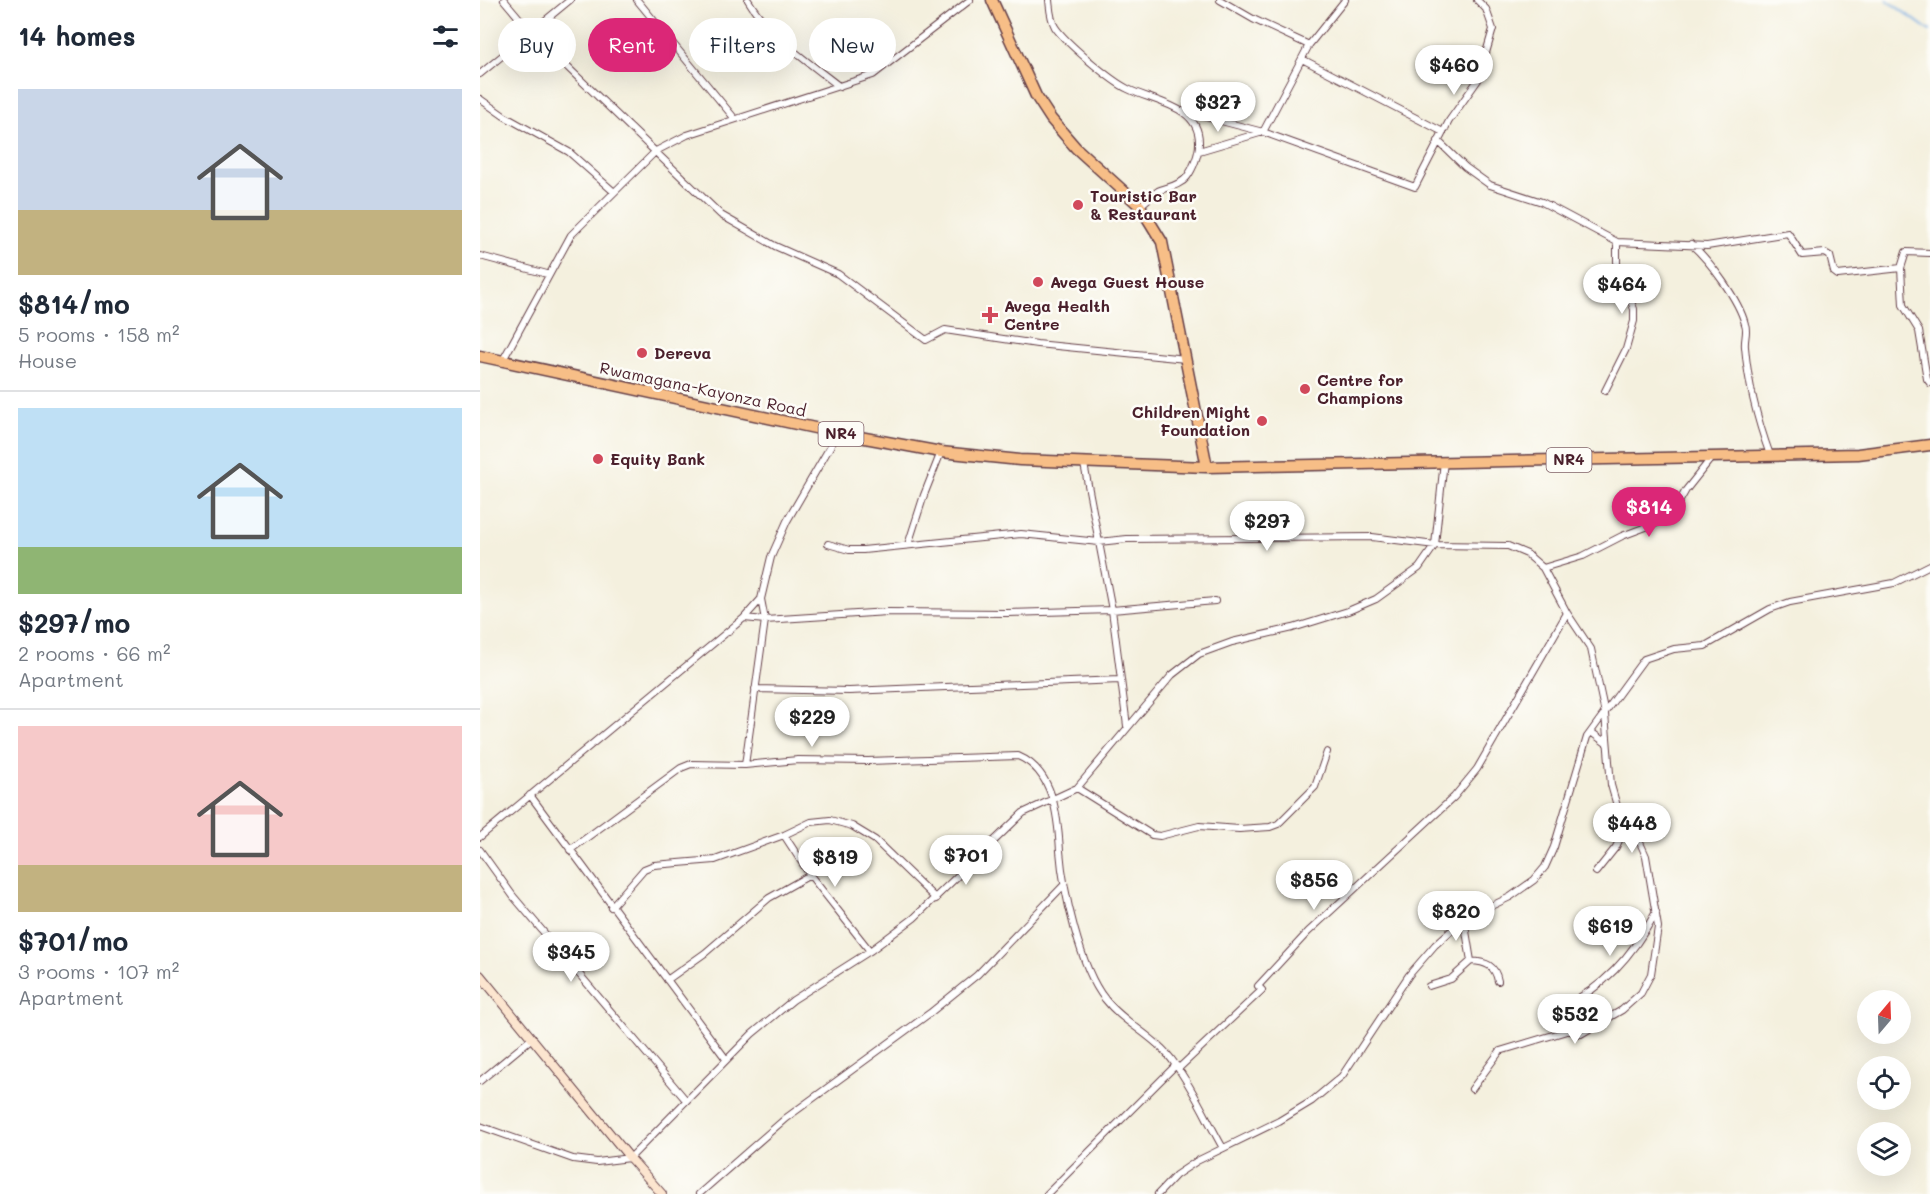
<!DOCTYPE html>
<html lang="en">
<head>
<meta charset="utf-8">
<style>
	body { margin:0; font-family:Mali,sans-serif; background:#f6f6f7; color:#1f2937; height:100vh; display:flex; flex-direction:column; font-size:22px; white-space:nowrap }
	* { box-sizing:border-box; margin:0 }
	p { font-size:20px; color:#747a83 }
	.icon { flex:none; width:33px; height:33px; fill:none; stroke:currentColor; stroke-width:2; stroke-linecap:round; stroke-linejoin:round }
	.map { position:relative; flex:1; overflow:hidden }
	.details { display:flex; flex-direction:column; background:#fff; width:480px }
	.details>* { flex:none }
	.hud { position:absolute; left:18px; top:18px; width:570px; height:54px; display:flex; gap:12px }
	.needle { width:39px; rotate:19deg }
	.buttons { position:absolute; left:1377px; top:990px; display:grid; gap:12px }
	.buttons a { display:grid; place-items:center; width:54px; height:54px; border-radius:50%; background:#fff; box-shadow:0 6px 24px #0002; font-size:30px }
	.price { position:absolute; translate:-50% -51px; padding:0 14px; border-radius:21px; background:#fff; color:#222; font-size:20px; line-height:39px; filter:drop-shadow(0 2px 3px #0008) }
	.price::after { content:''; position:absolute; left:50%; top:36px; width:18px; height:14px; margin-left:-9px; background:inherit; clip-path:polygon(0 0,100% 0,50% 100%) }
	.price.active { background:#db2777; color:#fff }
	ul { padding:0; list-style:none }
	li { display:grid; align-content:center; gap:12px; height:318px; padding:0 18px }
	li+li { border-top:2px solid #e0e1e3 }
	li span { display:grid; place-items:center; height:186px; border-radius:0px; color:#555 }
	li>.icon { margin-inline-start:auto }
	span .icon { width:108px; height:108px; fill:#fffc; stroke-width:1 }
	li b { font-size:26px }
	h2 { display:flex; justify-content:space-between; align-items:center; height:72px; padding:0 18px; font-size:26px }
	.pill { padding:0 21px; border-radius:27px; background:#fff; box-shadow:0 6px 24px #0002; font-size:21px; line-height:54px }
	.pill.active { background:#db2777; color:#fff }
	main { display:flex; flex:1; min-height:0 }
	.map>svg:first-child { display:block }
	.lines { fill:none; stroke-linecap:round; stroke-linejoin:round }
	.stream { stroke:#76abe3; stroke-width:2 }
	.street-casing { stroke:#643e46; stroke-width:8 }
	.secondary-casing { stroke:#643e46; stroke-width:10 }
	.highway-casing { stroke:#643e46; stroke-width:13 }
	.street { stroke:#fff; stroke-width:6 }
	.secondary { stroke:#fce5cf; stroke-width:8 }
	.highway { stroke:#f7be87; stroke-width:10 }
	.poi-dot { fill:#d1495b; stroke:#fdfcf7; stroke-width:2 }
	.labels { text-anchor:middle; stroke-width:5; stroke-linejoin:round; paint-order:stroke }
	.shield { fill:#fdfcf7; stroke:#806168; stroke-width:1.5 }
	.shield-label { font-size:15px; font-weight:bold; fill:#4a1f2b }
	.poi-label { font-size:16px; font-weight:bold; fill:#4a1f2b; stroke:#fdfcf7; text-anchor:start }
	.street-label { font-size:16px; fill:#4a1f2b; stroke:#fdfcf7 }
</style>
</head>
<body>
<main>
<section class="details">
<h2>14 homes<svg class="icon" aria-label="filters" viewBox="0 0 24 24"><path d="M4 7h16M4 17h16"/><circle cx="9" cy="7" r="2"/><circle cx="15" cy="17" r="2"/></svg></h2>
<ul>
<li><span style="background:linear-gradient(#c9d6e8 65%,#c2b280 0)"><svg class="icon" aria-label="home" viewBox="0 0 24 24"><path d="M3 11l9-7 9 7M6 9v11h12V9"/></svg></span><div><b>$814/mo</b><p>5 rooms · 158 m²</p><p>House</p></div></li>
<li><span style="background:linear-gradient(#bfe0f5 75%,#8fb573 0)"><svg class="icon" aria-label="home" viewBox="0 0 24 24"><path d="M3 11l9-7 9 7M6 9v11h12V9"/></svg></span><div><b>$297/mo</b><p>2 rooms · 66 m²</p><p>Apartment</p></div></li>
<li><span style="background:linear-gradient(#f6c9c9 75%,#c2b280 0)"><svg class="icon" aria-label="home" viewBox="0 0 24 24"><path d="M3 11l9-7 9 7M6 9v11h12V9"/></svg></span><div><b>$701/mo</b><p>3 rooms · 107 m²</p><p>Apartment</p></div></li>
</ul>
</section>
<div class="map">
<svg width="1450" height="1194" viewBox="0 0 1450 1194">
	<rect width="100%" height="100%" fill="#fdfcf7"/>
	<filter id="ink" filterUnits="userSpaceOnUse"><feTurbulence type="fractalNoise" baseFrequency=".0167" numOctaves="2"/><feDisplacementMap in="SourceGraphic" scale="12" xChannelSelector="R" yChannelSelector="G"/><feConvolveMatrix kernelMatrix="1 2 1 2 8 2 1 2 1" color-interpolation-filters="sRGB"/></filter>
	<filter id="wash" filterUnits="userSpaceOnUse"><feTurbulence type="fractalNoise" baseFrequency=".008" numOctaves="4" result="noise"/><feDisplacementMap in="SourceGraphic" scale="24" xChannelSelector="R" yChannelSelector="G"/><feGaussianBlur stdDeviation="1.35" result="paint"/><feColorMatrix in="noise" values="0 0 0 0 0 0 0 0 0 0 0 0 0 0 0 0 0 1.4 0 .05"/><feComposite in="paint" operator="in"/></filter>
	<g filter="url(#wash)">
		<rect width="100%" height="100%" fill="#f4f0de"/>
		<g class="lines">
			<!-- stream -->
			<path class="stream" d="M1407,0L1450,31"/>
		</g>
	</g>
	<g filter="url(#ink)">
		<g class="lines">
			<!-- street casing -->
			<g class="street-casing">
				<path id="street" d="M24,0L51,32L241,215L295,246L358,274L446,340L465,330L557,344L706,359
					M157,0L255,119
					M268,0C291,38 326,60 360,87
					M569,0C570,9 570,18 575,27C585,42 631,81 648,89C673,102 720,105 719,143C719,154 713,169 707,177C700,186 687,187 678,191C672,195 666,201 660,206
					M740,0L773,19L829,45
					M822,59L963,132
					M0,74L90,0
					M0,99L24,116L89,152L133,191
					M703,111L783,132L829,45L865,0
					M958,141L985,167L1010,185L1062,202L1137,242L1227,246L1308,233L1322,255L1345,253L1350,256L1354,272L1358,275L1421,268
					M719,151L783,132L935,187L969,121L998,80L1013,29L1006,9L997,0
					M1211,244C1230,261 1259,300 1265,324C1268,331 1264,339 1265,347C1268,382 1278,422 1290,455
					M1450,253L1426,252L1421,268L1423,305L1439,331L1447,379L1450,383
					M0,256L67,274
					M23,360L91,235L176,151L207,135L393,75L490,0
					M1125,391L1146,349L1154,321V309L1137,267V242
					M604,464L632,610L647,726
					M348,544L369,550H383L541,534L619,542L647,539L892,537L955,545L1028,546L1047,554L1063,568L1087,613L1111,649L1125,714L1131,785L1137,806L1158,838L1166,856L1178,927L1171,974L1161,993L1142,1010L1101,1034L1090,1030L1020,1051L992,1089
					M428,545L444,495L461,452
					M1063,568L1103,556L1142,536L1190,518L1206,490L1233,456
					M264,618L285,620L407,612L527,613L632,610L735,601
					M275,689L369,691L639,680
					M1111,732L1126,743
					M265,765L285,620L281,599
					M597,788L672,835L680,836L719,826L759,829L790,827L798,824L835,787L847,752
					M50,795L246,1059
					M304,835L330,875L390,951
					M0,837L264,618L281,599L291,557L307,521L358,433
					M0,850L33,896L205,1099
					M90,850L201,768L211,764L265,765L318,760L388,761L538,756C574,771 578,817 580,851C583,890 600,968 625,999C644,1024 675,1035 695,1064C714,1090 727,1120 743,1148
					M1116,872L1136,847L1147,823
					M131,907L164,869L174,865L235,860L304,835L331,822L350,820L372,826L395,840L456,899
					M984,919L991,961
					M187,980L225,953L289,898L330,875
					M949,986L971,979L991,961C1006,962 1015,965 1018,981
					M1085,1005C1126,987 1155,951 1176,912
					M0,1081L51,1039
					M0,1126L93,1159L117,1162L150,1158L272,1034L313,1000L390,951L434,918L543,813L597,788L692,675L719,654L752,642L813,628L868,611L896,599L939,568L955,545L964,461
					M219,1194L306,1118L450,1013L497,975L583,886
					M567,1194L696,1065L699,1068L782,990L778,986L828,932L974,797L997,769L1087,613
					M678,1194L696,1175L717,1161L799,1121L832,1101L862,1076L929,975L955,945L984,919L1030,897L1054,880L1065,867L1074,847L1107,737L1164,659L1194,649L1225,646L1290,609L1310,602L1414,583L1450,565"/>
			</g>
			<!-- secondary casing -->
			<g class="secondary-casing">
				<path id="secondary" d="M0,975L150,1158L182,1194"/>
			</g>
			<!-- highway casing -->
			<g class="highway-casing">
				<path id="highway" d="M512,0L556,96L571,119L596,148L660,206L682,242L727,467
					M0,356L358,433L461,452L540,460L727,467L1378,454L1450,445"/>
			</g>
			<!-- street -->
			<use href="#street" class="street"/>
			<!-- secondary -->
			<use href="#secondary" class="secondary"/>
			<!-- highway -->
			<use href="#highway" class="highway"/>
		</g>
	</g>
	<!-- markers -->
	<g class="poi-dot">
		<circle cx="598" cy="205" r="6"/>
		<circle cx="558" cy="282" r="6"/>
		<path d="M507 306h6v6h6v6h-6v6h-6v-6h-6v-6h6z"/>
		<circle cx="162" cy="353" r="6"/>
		<circle cx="825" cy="389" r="6"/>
		<circle cx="782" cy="421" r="6"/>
		<circle cx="118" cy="459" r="6"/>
	</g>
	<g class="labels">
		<!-- shield labels -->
		<g class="shield">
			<rect x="338.5" y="422" width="45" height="24" rx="4.5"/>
			<rect x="1066.5" y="448" width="45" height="24" rx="4.5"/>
		</g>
		<g class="shield-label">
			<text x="361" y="439">NR4</text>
			<text x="1089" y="465">NR4</text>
		</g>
		<!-- poi labels -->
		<g class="poi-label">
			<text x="610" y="202">Touristic Bar<tspan x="610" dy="18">&amp; Restaurant</tspan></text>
			<text x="570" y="288">Avega Guest House</text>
			<text x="524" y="312">Avega Health<tspan x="524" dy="18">Centre</tspan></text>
			<text x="174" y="359">Dereva</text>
			<text x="837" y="386">Centre for<tspan x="837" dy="18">Champions</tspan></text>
			<text x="770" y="418" text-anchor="end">Children Might<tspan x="770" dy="18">Foundation</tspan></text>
			<text x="130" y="465">Equity Bank</text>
		</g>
		<!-- street labels -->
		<g class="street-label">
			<text transform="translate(223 389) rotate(12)" y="6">Rwamagana-Kayonza Road</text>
		</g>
	</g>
</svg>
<div class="buttons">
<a><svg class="needle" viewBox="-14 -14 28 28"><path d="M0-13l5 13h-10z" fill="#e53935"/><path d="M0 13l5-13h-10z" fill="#747a83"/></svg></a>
<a><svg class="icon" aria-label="locate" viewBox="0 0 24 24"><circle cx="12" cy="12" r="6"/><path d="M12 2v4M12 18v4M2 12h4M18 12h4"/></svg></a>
<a><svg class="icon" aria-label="layers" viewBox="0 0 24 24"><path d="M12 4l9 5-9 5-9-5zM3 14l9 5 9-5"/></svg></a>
</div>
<b class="price" style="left:974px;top:96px">$460</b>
<b class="price" style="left:738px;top:133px">$327</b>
<b class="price" style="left:1142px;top:315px">$464</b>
<b class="price active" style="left:1169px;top:538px">$814</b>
<b class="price" style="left:787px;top:552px">$297</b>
<b class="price" style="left:332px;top:748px">$229</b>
<b class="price" style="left:1152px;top:854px">$448</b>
<b class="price" style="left:486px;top:886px">$701</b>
<b class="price" style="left:355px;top:888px">$819</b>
<b class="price" style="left:834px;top:911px">$856</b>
<b class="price" style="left:976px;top:942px">$820</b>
<b class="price" style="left:1130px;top:957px">$619</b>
<b class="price" style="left:91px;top:983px">$345</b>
<b class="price" style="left:1095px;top:1045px">$532</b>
<div class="hud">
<a class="pill">Buy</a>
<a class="pill active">Rent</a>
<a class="pill">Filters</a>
<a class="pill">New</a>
</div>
</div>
</main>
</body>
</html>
